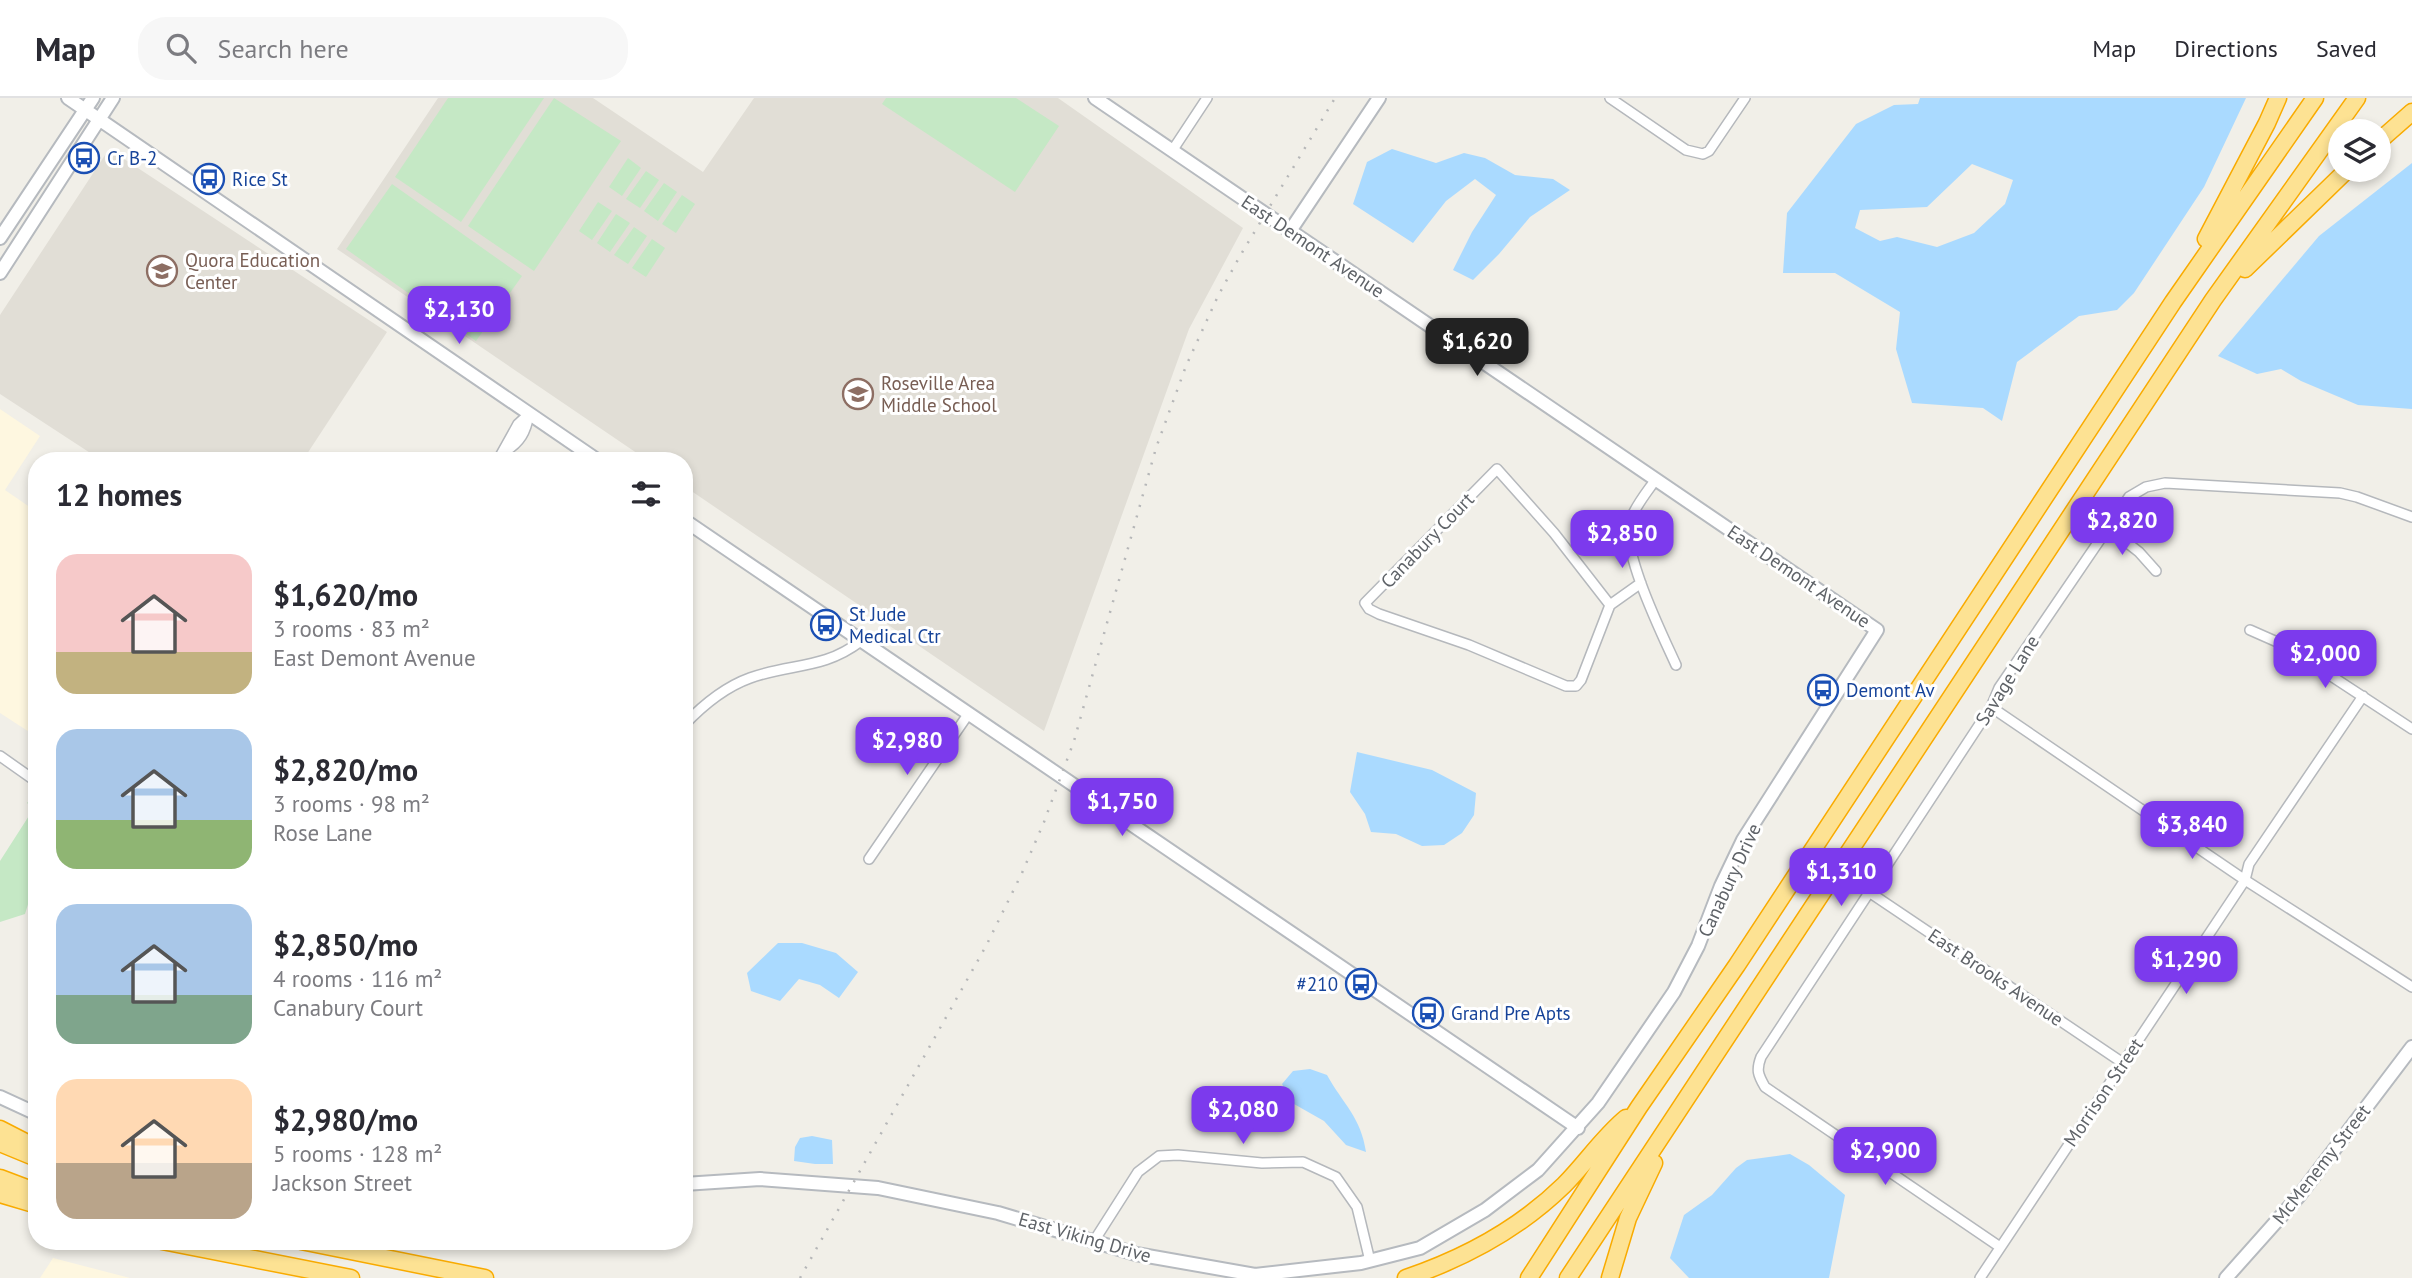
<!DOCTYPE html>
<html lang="en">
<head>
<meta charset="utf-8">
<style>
	body { margin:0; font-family:"PT Sans",sans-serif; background:#f7f7f7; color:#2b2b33; height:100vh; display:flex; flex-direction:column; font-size:26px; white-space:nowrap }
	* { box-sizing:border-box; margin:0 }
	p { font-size:23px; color:#7c7c81 }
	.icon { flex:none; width:38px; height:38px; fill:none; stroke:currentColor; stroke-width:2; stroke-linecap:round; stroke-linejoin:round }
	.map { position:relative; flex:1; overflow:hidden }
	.sheet { position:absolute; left:28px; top:354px; width:665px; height:798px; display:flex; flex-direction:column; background:#fff; border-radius:28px; box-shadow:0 4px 10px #0003 }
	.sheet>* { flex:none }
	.buttons { position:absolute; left:2328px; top:21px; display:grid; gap:14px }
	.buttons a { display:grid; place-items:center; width:63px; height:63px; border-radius:50%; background:#fff; box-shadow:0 4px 10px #0003; font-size:35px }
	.price { position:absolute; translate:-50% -60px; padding:0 16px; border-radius:14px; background:#7c3aed; color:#fff; font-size:23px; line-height:46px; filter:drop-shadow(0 2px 4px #0008) }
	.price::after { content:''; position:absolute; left:50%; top:42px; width:21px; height:16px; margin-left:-10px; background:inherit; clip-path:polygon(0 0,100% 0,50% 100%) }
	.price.current { background:#222; color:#fff }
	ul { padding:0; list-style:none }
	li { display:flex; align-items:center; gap:21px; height:175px; padding:0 28px }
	li span { display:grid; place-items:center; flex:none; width:196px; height:140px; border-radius:21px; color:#555 }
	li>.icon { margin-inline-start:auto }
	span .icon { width:84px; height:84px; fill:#fffc; stroke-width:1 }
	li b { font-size:30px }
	h2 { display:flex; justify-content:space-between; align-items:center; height:84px; padding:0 28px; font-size:30px }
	header { display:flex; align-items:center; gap:42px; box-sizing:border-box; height:98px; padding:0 35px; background:#fff; border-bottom:2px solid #e1e1e2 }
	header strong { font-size:33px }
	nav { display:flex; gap:38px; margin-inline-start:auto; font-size:24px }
	.search { width:490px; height:63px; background:#f7f7f7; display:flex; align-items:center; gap:18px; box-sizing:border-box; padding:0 24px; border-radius:28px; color:#7c7c81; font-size:26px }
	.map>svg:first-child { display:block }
	.commercial { fill:#fef7e0 }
	.education { fill:#e1ded6 }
	.green { fill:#c5e8c5 }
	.water { fill:#aadaff; fill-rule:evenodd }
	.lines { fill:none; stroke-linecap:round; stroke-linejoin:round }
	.street-casing { stroke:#b5b8bc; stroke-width:12 }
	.secondary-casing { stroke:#b6babf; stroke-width:16 }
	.highway-casing { stroke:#f9ab00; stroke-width:19 }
	.street { stroke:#fff; stroke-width:9 }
	.secondary { stroke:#fff; stroke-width:12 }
	.highway { stroke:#fde293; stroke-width:16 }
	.rail { stroke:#b6b7b8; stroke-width:2.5; stroke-dasharray:2 9; stroke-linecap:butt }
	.labels { text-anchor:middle; stroke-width:6; stroke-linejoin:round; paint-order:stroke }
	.transit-label { font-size:19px; fill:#164399; stroke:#fff; text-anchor:start }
	.street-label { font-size:19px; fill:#5f6368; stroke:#fff }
	.education-label { font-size:19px; fill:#785e54; stroke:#fff; text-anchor:start }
</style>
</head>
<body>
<header>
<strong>Map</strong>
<div class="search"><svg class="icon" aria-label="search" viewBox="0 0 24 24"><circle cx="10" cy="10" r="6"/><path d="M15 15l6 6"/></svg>Search here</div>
<nav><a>Map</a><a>Directions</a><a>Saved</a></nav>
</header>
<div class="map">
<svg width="2412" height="1180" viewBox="0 0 2412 1180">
	<rect width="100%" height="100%" fill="#f1efe8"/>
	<!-- commercial -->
	<path class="commercial" d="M0,311L40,338L5,392L37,414V639L0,615Z
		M53,1160L130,1180H40Z"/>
	<!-- education -->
	<path class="education" d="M438,0H593L703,74L754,0H1058L1243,130L1189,231L1044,633L684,388V362H647L337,151Z
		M109,51L387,234L303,362H101L0,296V217Z"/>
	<!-- green -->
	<path class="green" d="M448,0H544L461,124L395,79Z
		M554,0L621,43L534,173L468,128Z
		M886,0H1016L1059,28L1015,94L882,6Z
		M628,60L641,70L622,98L609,89Z
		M646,73L659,82L640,110L626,101Z
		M664,85L677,94L658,123L644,113Z
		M392,86L522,178L476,243L346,151Z
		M682,97L695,106L676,135L662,126Z
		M598,104L612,113L592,142L579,133Z
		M616,116L630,125L610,154L597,145Z
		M634,129L647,138L628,166L614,157Z
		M652,141L665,150L646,179L632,170Z
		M37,694V766L35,784L25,816L0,824V763L34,710L27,705Z"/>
	<!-- water -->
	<path class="water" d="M1920,0H2246L2204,89L2134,195L2117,212L2079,218L2017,264L2002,323L1983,310L1912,305L1896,251L1900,214L1835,175H1783L1787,115L1856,26L1894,7L1918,6ZM1972,66L2013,82L2005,106L1974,135L1937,149L1897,139L1880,143L1855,130L1860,112L1927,109Z
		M1392,51L1436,65L1464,55L1485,60L1515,77L1553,81L1570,92L1530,119L1499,156L1473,182L1453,172L1472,134L1496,97L1475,81L1446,103L1413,145L1353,106L1367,64Z
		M2412,65V311L2358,307L2301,283L2281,271L2257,276L2218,258L2319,138Z
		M1357,654L1432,672L1476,695L1474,717L1462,735L1444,747L1422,748L1396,736L1371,734L1365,716L1350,694Z
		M778,845H802L836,855L858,874L839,900L820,887L799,881L780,903L751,893L747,875Z
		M1310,971L1327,977C1343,1006 1361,1019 1366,1054L1346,1047L1324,1023L1294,1006L1282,986L1293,973Z
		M812,1038L832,1042L833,1066H815L794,1063L795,1049L800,1040Z
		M1790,1056L1809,1067L1845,1097L1829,1180H1689L1670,1160L1684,1117L1712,1097L1736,1070L1747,1062Z"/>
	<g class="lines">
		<!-- street casing -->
		<g class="street-casing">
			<path id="street" d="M1610,0L1686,52L1703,56L1709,53L1745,0
				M1172,53L1207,0
				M504,354C520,345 526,334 529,316
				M498,362L518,326L529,316
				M1497,371L1554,435L1610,507L1581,582L1576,588H1566L1469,547L1379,516L1369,511L1365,505Z
				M1656,381C1647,394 1635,408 1630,423C1620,451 1663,538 1676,567
				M2107,429L2139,454L2156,473
				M1610,507L1641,485
				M2250,532L2284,547L2412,631
				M1991,609L2245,782L2412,889
				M684,627C702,608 725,589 750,580C791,565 823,572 861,543
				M0,658L37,684
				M869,761L969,615
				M1869,794L2123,965
				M1094,1143L1138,1074L1159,1058L1178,1057L1262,1065L1303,1064L1336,1079L1357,1109L1370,1163
				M2000,1149L1765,989C1758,977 1756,972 1761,959L1991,609L1999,590L2129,399L2146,389L2165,385L2340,395L2357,399L2412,419
				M1980,1180L2245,782L2249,766L2363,598"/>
		</g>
		<!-- secondary casing -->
		<g class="secondary-casing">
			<path id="secondary" d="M68,0L597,362
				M1290,133L1379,0
				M0,140L93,0
				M0,175L113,0
				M684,422L1578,1030
				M0,999L37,1016
				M684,1086L760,1081L878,1090L998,1115L1136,1156L1255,1177L1361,1165L1420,1150L1485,1112L1538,1072L1598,1005L1674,894L1698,848L1721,788L1743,742L1877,532L1095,0
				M2226,1180L2299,1098L2412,949"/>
		</g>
		<!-- highway casing -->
		<g class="highway-casing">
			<path id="highway" d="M2378,44L2412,14
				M2206,141L2267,25L2278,0
				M2245,171L2347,72
				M0,1031L37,1050
				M0,1045L34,1059
				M0,1080L37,1094
				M0,1096L37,1107
				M162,1143L351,1180
				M301,1143L485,1180
				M1406,1180C1465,1160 1519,1131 1564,1087C1586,1065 1602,1040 1626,1020
				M1529,1180L1639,1009L1737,867L2173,204L2315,0
				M1568,1180L2213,202L2357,0
				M1610,1180L1628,1120L1654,1065"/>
		</g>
		<!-- street -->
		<use href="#street" class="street"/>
		<!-- secondary -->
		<use href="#secondary" class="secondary"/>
		<!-- highway -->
		<use href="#highway" class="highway"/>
		<!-- rail -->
		<path class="rail" d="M800,1180L986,848L1022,775L1044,724L1074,643L1156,350L1186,268L1218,198L1240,158L1335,0"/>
	</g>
	<!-- icons -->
	<defs>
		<g id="bus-ring" transform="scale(1.575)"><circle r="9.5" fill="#fff" stroke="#1a4fb4" stroke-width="1.5"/><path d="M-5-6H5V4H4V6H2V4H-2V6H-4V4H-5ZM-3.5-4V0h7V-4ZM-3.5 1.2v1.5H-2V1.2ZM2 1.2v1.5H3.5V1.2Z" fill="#1a4fb4"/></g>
		<g id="school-ring" transform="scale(1.575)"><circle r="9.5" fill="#fff" stroke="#8d6e63" stroke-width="1.5"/><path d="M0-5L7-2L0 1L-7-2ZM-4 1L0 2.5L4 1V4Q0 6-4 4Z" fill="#8d6e63"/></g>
	</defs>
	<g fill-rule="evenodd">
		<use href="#bus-ring" x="84" y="60"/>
		<use href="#bus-ring" x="209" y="81"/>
		<use href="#school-ring" x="162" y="173"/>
		<use href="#school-ring" x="858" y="296"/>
		<use href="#bus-ring" x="826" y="527"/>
		<use href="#bus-ring" x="1823" y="592"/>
		<use href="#bus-ring" x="1361" y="886"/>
		<use href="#bus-ring" x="1428" y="915"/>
	</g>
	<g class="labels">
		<!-- transit labels -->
		<g class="transit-label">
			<text x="107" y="67">Cr B-2</text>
			<text x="232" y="88">Rice St</text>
			<text x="849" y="523">St Jude<tspan x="849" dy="22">Medical Ctr</tspan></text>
			<text x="1846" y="599">Demont Av</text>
			<text x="1338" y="893" text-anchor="end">#210</text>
			<text x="1451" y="922">Grand Pre Apts</text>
		</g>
		<!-- street labels -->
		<g class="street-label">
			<text transform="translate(1313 148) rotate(34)" y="7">East Demont Avenue</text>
			<text transform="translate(1427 442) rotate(-46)" y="7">Canabury Court</text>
			<text transform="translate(1799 478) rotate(34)" y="7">East Demont Avenue</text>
			<text transform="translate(2007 582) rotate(-58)" y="7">Savage Lane</text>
			<text transform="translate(1729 782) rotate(-65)" y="7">Canabury Drive</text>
			<text transform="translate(1996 879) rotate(34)" y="7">East Brooks Avenue</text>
			<text transform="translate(2103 994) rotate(-56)" y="7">Morrison Street</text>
			<text transform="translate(2321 1066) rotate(-52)" y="7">McMenemy Street</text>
			<text transform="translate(1085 1139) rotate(16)" y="7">East Viking Drive</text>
		</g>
		<!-- education labels -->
		<g class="education-label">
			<text x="185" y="169">Quora Education<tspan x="185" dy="22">Center</tspan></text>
			<text x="881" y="292">Roseville Area<tspan x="881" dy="22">Middle School</tspan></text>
		</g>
	</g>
</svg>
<div class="buttons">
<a><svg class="icon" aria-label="layers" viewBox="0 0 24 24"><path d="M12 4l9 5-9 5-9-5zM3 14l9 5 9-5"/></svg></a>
</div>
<b class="price" style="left:459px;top:248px">$2,130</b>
<b class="price current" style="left:1477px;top:280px">$1,620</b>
<b class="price" style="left:2122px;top:459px">$2,820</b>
<b class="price" style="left:1622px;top:472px">$2,850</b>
<b class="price" style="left:2325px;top:592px">$2,000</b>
<b class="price" style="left:907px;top:679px">$2,980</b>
<b class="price" style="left:1122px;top:740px">$1,750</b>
<b class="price" style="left:2192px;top:763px">$3,840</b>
<b class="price" style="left:1841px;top:810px">$1,310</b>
<b class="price" style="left:2186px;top:898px">$1,290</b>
<b class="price" style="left:1243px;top:1048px">$2,080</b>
<b class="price" style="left:1885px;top:1089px">$2,900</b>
<section class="sheet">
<h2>12 homes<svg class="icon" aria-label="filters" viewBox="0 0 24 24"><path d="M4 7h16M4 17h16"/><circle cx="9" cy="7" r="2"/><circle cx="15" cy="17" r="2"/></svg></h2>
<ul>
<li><span style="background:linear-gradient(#f6c9c9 70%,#c2b280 0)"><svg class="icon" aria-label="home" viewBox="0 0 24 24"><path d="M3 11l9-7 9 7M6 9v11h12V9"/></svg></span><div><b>$1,620/mo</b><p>3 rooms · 83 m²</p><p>East Demont Avenue</p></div></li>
<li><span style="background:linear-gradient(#a9c7e8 65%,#8fb573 0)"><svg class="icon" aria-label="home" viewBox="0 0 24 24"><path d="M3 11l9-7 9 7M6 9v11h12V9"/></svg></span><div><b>$2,820/mo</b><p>3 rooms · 98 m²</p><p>Rose Lane</p></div></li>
<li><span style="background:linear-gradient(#a9c7e8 65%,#7fa58c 0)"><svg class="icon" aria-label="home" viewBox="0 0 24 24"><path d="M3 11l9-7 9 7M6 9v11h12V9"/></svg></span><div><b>$2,850/mo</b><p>4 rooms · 116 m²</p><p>Canabury Court</p></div></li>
<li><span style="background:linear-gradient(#ffd9b3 60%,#b9a48a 0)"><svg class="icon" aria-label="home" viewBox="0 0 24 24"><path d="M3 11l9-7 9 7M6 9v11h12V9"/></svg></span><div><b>$2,980/mo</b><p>5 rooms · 128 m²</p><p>Jackson Street</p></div></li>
</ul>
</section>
</div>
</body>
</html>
